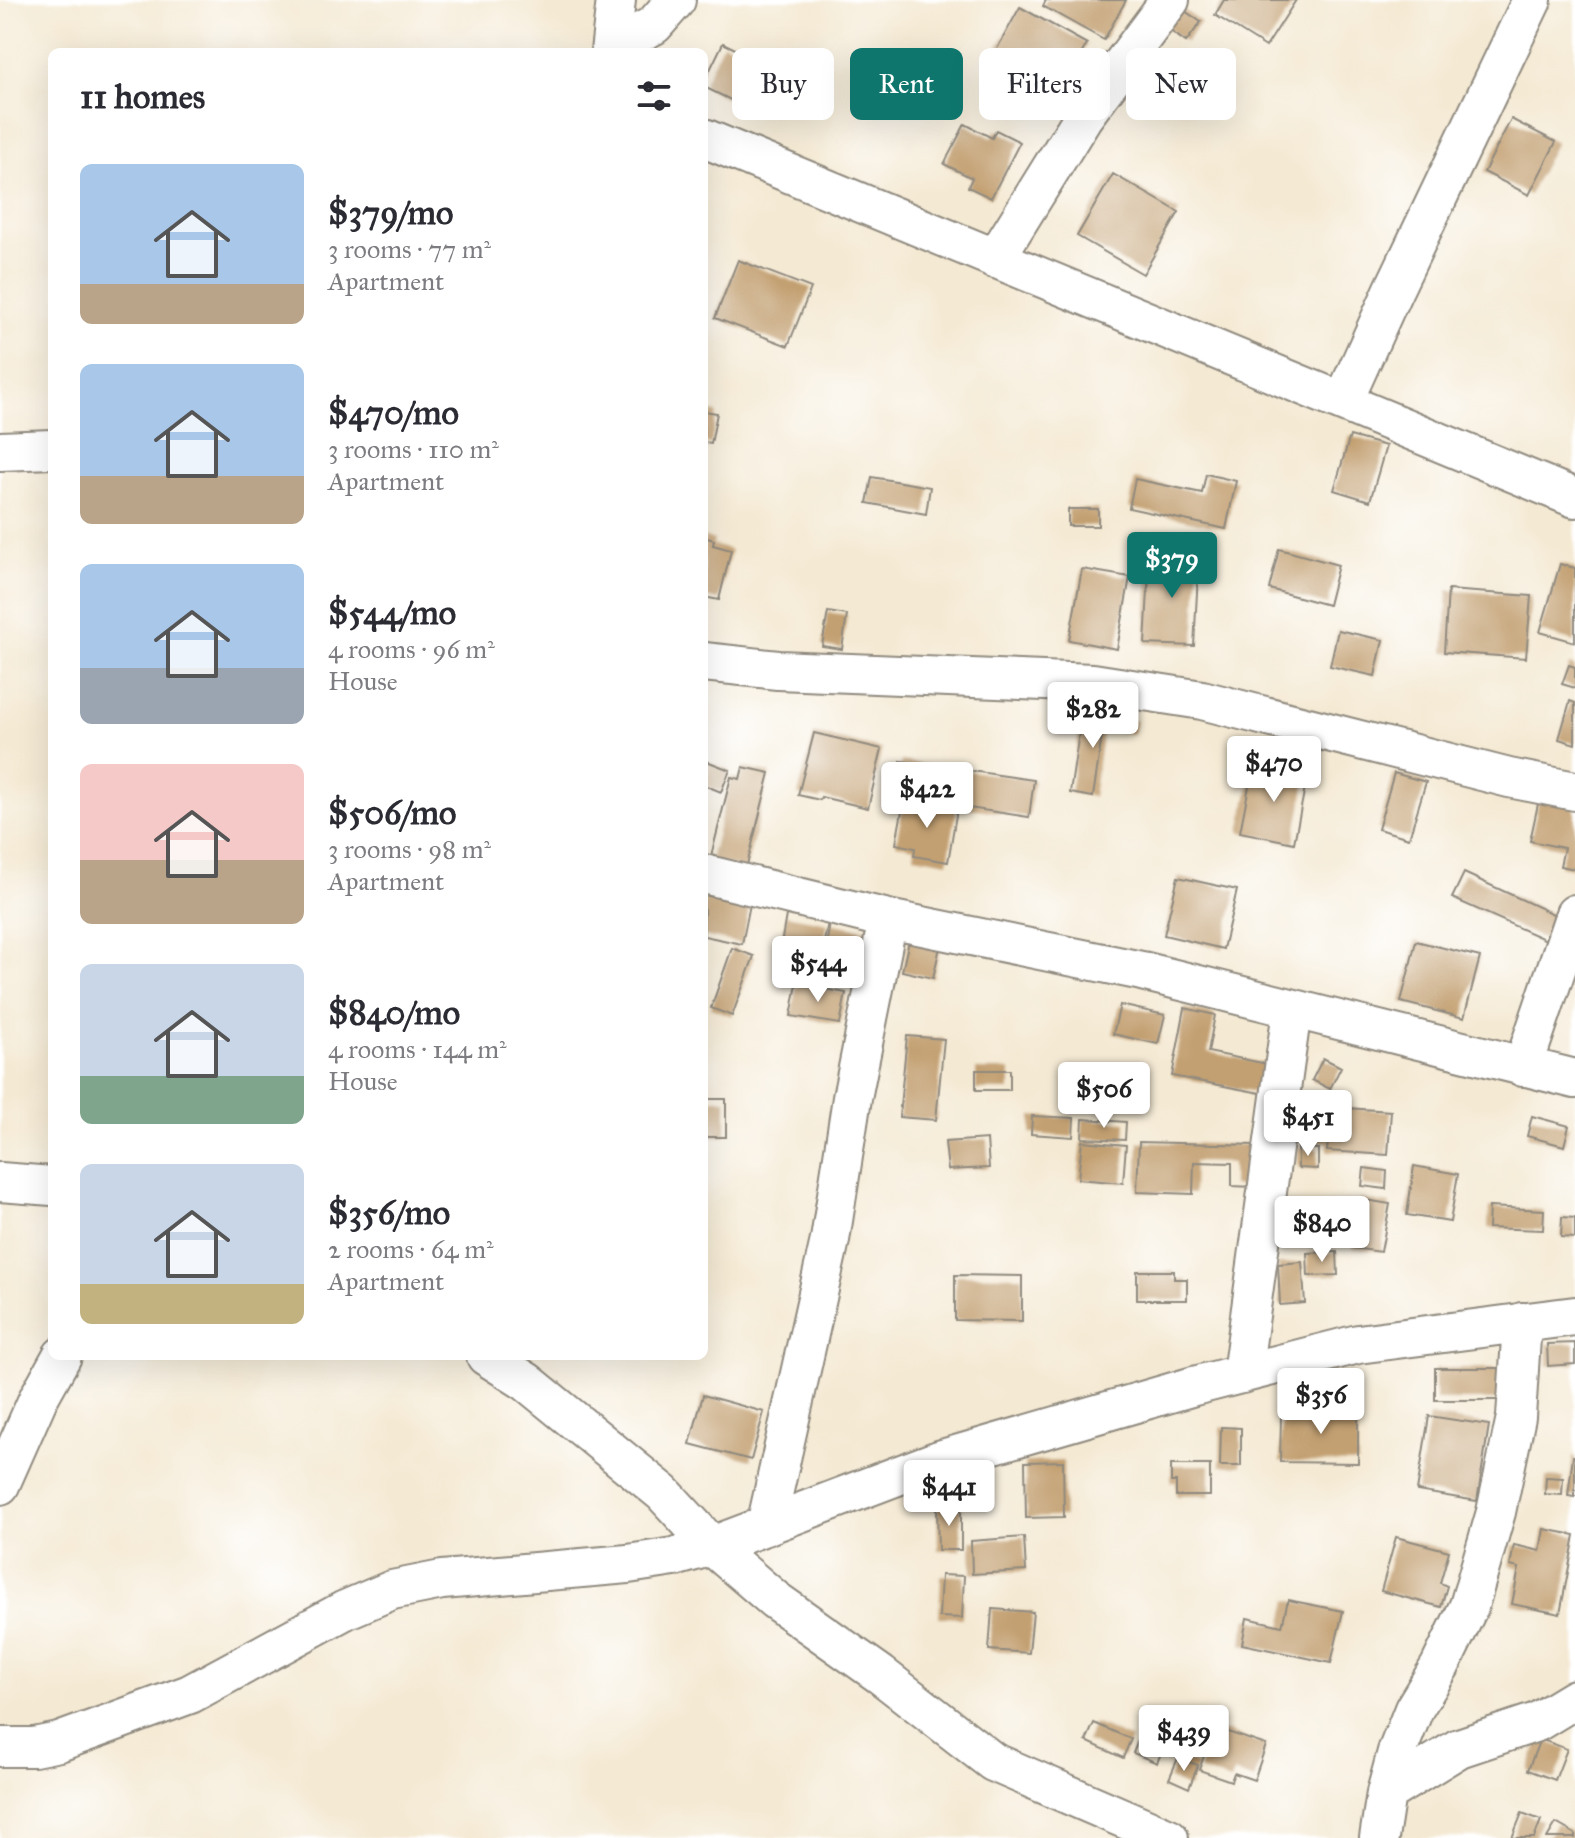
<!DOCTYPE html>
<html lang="en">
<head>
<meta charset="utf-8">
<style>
	body { margin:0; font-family:"IM FELL Great Primer",serif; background:#f2f2f3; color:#2b2b33; height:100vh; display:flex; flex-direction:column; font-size:30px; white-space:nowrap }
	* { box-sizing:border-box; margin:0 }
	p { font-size:26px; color:#7c7c81 }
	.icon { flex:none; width:44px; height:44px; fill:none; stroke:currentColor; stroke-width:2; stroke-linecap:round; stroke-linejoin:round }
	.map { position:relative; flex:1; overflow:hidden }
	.side { position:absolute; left:48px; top:48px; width:660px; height:1312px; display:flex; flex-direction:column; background:#fff; border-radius:12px; box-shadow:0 8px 32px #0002 }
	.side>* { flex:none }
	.banner { position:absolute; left:732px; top:48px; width:722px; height:72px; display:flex; gap:16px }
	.price { position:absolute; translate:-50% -68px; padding:0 18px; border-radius:8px; background:#fff; color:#222; font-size:26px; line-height:52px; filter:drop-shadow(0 2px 4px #0008) }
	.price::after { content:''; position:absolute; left:50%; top:48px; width:24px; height:18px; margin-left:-12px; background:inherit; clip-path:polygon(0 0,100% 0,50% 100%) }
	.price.active { background:#0f766e; color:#fff }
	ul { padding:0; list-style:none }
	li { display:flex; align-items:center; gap:24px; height:200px; padding:0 32px }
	li span { display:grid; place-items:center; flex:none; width:224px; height:160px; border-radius:12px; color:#555 }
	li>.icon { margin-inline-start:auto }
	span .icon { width:96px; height:96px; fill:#fffc; stroke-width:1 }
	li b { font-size:34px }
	h2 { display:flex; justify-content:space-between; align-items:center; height:96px; padding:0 32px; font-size:34px }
	.pill { padding:0 28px; border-radius:12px; background:#fff; box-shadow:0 8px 32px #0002; font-size:28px; line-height:72px }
	.pill.active { background:#0f766e; color:#fff }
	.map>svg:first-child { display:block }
	.building { fill:#c3a072 }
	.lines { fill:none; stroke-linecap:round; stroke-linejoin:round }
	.minor-casing { stroke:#908a7f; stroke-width:42 }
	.minor { stroke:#fff; stroke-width:38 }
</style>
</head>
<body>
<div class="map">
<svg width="1575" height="1838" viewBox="0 0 1575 1838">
	<rect width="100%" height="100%" fill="#fff"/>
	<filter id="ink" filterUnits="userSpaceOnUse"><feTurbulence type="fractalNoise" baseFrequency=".0125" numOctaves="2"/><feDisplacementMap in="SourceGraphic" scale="16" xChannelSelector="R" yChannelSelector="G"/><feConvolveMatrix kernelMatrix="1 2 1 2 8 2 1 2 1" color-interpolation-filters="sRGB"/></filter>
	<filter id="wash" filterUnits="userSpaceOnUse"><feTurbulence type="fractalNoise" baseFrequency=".006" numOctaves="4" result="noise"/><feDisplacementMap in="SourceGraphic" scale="32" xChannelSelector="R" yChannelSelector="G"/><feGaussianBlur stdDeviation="1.8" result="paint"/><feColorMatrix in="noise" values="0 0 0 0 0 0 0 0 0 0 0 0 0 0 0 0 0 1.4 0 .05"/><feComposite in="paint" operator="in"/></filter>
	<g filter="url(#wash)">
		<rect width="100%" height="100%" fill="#f4e9d3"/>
		<g id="blocks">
			<!-- building -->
			<path class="building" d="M1046,0H1126L1104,40L1043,6Z
				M1224,0H1296L1266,47L1215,15Z
				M1020,7L1087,44L1054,102L988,65Z
				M1179,7L1201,22L1186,42L1165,27Z
				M723,43L768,65L747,108L704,87V82Z
				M1511,119L1556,142L1529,195L1484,172Z
				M965,124L992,138L996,130L1020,142L991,198L968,187L972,178L944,164Z
				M1113,174L1179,212L1143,274L1077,236Z
				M738,260L811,288L788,346L715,318Z
				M704,411L717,413L711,444L704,443Z
				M1350,436L1386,446L1370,501L1334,490Z
				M1206,474L1236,481L1226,529L1129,508L1135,479L1202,493Z
				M872,477L930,487L926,514L867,503Z
				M1068,509H1098V526H1068Z
				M704,537L714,540L713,545L731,550L719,600L704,597Z
				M1279,549L1338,565L1328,605L1269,589Z
				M1150,554L1199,557L1194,646L1145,644Z
				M1560,564L1575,568V642L1540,632Z
				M1082,569L1130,577L1117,649L1069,640Z
				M1448,590L1531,596L1526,658L1444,652Z
				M828,612L847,615L842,649L822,646Z
				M1338,630L1383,640L1375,676L1330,666Z
				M1569,665L1575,667V688L1562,684Z
				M1570,701L1575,703V744L1559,739Z
				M1082,713L1136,721L1133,734L1103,729L1093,797L1070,793Z
				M814,733L882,749L868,808L821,797L820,800L798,795Z
				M704,760L730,770L721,792L704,785Z
				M901,761L1034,780L1029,817L896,797Z
				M1253,766L1307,777L1294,843L1240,832Z
				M743,767L770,773L746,869L710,860L731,777L740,779Z
				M1394,773L1426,782L1409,838L1378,829Z
				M1541,790L1575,798V869L1560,866L1564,848L1530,841Z
				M904,800L957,809L948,862L914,856L915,848L896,844Z
				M1464,873L1564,919L1553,943L1452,898Z
				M1178,877L1237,890L1223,949L1164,935Z
				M704,895L750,904L742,944L704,936Z
				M786,915L828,923L823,946H818L817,951L781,945Z
				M830,923L872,931L865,968L856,967L853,982L821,976Z
				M909,941L940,947L933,978L902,971Z
				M1416,941L1480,957L1464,1018L1401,1002Z
				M732,948L754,956L732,1016L711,1008Z
				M797,984L846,993L840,1024L791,1016Z
				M1120,1005L1165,1015L1158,1044L1113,1034Z
				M1185,1008L1215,1015L1208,1052L1277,1066L1271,1095L1172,1076Z
				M907,1036L944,1039L936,1120L899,1117Z
				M1323,1058L1341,1067L1330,1089L1312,1080Z
				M976,1070H1010V1090H976Z
				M704,1099H726V1137H704Z
				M1330,1107L1391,1111L1388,1155L1327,1151L1328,1142L1314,1141L1316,1124L1329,1125Z
				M1032,1116L1074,1118L1073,1137L1031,1134Z
				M1532,1116L1569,1126L1564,1146L1527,1136Z
				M1083,1119L1126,1122L1125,1140L1082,1138Z
				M987,1139L989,1168L948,1170L945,1142Z
				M1082,1141L1126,1145L1123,1183L1078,1179Z
				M1139,1142L1255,1145L1254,1187L1232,1186V1163L1194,1162L1193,1194L1137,1192Z
				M1298,1148L1318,1149V1169L1298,1168Z
				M1414,1166L1458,1174L1450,1222L1407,1215Z
				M1364,1168L1387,1171L1386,1189L1362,1186Z
				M1360,1199L1390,1204L1381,1252L1352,1248Z
				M1489,1207L1544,1210L1543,1230L1488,1228Z
				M1562,1217L1575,1218V1238L1561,1237Z
				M1337,1252L1338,1275L1308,1276L1307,1253Z
				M1302,1262L1305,1303L1280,1305L1278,1264Z
				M1137,1271H1174V1279H1187V1300H1137Z
				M955,1275L1022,1276V1321L955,1320Z
				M1575,1343V1364L1548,1366L1547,1344Z
				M1435,1368H1500V1400H1435Z
				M703,1395L764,1412L751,1460L690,1444Z
				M1304,1408H1358V1463L1280,1462L1281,1416H1304Z
				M1429,1416L1489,1425L1477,1501L1417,1491Z
				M1221,1427L1241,1428V1466H1220Z
				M1573,1456H1575V1497L1568,1496Z
				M1063,1461L1064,1517L1026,1518L1025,1462Z
				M1171,1465H1210V1496H1176V1482H1171Z
				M1546,1477L1563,1478L1562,1495L1545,1494Z
				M937,1507H961V1550H938Z
				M1544,1529L1575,1535L1560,1614L1512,1604L1519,1568L1510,1566L1514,1545L1540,1551Z
				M1024,1537L1026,1571L972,1574L971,1541Z
				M1396,1537L1449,1551L1440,1583L1447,1586L1441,1607L1381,1591Z
				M941,1575L964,1576L962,1618L939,1617Z
				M1288,1600L1343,1611L1331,1663L1242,1644L1247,1618L1282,1626Z
				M992,1609L1033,1612L1029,1653L989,1650Z
				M1149,1714L1173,1724L1157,1763L1133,1753Z
				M1193,1720L1266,1745L1254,1780L1234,1773L1231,1781L1199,1770L1209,1742L1188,1734Z
				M1094,1723L1131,1739L1123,1758L1086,1741Z
				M1540,1739L1567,1749L1555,1780L1528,1770Z
				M1178,1758L1198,1765L1189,1788L1169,1779Z
				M1522,1813L1541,1820L1534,1838H1512Z
				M1556,1823L1575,1834V1838H1547Z"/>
		</g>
	</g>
	<g filter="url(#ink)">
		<use href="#blocks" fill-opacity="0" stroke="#908a7f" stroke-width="2"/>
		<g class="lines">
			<!-- minor casing -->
			<g class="minor-casing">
				<path id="minor" d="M611,48L654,25L676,0
					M610,52L616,0
					M704,138L1575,498
					M995,259L1083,117L1170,0
					M1343,402L1393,291L1532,0
					M0,451L52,449
					M704,662L778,670L1093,683L1202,700L1509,778L1575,791
					M704,874L888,919L1142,971L1575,1079
					M1523,1067L1575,914
					M0,1182L52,1186
					M486,1356L527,1382L663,1493L712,1546L775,1600L881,1675L993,1762L1169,1838
					M1242,1374L1292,1010
					M0,1485L38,1399L62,1356
					M766,1526L830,1240L852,1098L888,919
					M0,1747H34L59,1742L190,1694L345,1610L392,1590L442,1580L628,1564L674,1557L712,1546L939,1460L1194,1386L1358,1344L1575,1316
					M1386,1793L1459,1748L1537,1722L1575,1699
					M1379,1838L1386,1793L1397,1752L1414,1709L1440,1666L1469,1606L1496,1512L1516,1417L1522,1322"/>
			</g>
			<!-- minor -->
			<use href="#minor" class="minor"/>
		</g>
	</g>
</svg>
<b class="price active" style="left:1172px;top:600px">$379</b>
<b class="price" style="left:1093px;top:750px">$282</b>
<b class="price" style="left:1274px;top:804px">$470</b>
<b class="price" style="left:927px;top:830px">$422</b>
<b class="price" style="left:818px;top:1004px">$544</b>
<b class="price" style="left:1104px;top:1130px">$506</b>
<b class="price" style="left:1308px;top:1158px">$451</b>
<b class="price" style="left:1322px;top:1264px">$840</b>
<b class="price" style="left:1321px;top:1436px">$356</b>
<b class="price" style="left:949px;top:1528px">$441</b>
<b class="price" style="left:1184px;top:1773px">$439</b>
<div class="banner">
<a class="pill">Buy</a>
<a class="pill active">Rent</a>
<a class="pill">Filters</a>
<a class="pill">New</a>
</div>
<section class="side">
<h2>11 homes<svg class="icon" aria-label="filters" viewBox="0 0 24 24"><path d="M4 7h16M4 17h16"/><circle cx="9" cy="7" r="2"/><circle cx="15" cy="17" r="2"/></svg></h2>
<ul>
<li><span style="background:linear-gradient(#a9c7e8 75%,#b9a48a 0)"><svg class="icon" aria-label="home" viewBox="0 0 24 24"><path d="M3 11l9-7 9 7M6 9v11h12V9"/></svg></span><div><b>$379/mo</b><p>3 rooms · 77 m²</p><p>Apartment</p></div></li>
<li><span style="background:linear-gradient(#a9c7e8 70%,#b9a48a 0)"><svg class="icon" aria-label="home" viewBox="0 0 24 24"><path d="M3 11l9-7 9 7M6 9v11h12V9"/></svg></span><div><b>$470/mo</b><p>3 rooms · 110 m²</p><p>Apartment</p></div></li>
<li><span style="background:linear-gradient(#a9c7e8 65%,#9aa5b1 0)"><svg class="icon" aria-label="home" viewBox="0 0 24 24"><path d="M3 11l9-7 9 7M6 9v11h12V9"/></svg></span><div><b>$544/mo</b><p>4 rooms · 96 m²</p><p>House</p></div></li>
<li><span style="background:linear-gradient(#f6c9c9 60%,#b9a48a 0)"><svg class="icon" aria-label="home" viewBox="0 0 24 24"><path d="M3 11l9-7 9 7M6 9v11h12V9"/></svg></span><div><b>$506/mo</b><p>3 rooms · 98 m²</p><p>Apartment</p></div></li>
<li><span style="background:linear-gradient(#c9d6e8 70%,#7fa58c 0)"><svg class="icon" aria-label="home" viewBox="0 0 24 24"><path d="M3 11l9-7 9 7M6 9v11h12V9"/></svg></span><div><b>$840/mo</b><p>4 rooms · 144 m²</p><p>House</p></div></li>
<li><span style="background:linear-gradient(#c9d6e8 75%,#c2b280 0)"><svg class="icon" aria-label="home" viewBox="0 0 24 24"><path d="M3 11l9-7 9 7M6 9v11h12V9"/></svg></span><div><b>$356/mo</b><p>2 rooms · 64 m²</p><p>Apartment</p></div></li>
</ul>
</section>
</div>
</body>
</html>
